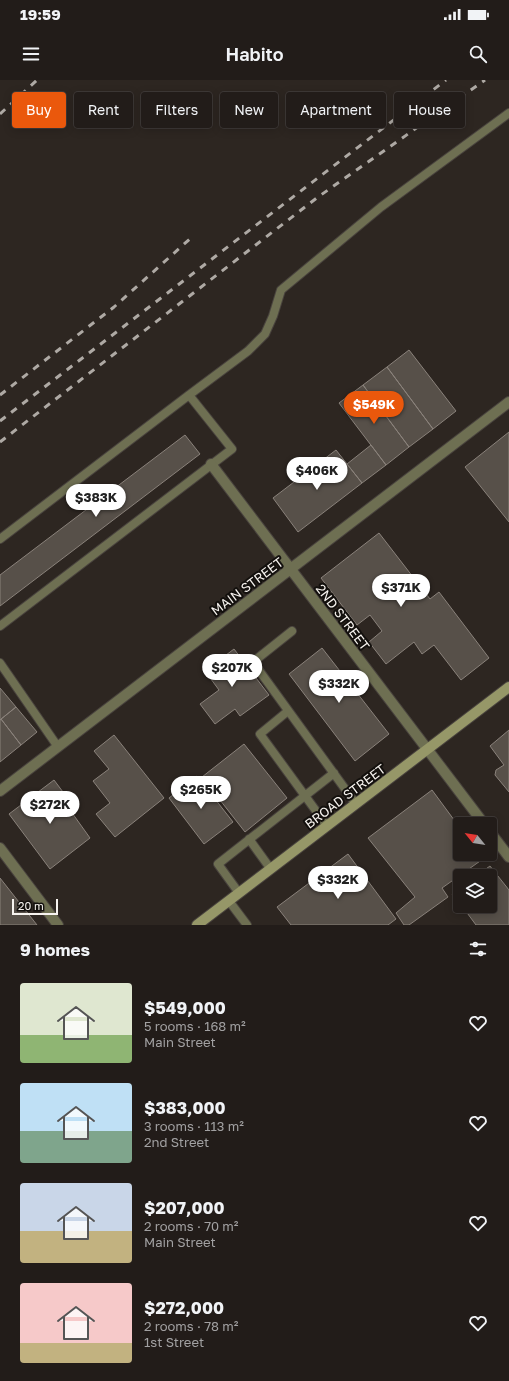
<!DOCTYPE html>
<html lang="en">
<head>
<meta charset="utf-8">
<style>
	body { margin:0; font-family:"Golos Text",sans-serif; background:#2e2926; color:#f1f3f6; height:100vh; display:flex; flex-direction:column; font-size:15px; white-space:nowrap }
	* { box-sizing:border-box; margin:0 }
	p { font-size:13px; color:#a2a1a2 }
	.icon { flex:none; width:22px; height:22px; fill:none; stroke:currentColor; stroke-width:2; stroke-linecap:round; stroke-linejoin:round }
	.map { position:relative; height:845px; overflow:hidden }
	.sheet { display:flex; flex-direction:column; background:#221c19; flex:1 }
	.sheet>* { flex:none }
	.hud { position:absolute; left:12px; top:12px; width:485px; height:36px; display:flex; gap:8px }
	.needle { width:26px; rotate:300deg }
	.tools { position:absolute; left:453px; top:737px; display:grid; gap:8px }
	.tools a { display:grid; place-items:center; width:44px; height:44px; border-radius:4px; background:#221c19; box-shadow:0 2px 10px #0003,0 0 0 1px #3f3a38; font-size:20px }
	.scale { position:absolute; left:12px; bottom:10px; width:46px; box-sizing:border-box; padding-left:4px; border:2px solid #f7f3ef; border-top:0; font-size:11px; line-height:14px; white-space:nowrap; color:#f7f3ef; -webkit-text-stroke:3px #13100d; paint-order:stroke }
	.price { position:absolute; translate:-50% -34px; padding:0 9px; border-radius:14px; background:#fff; color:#222; font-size:13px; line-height:26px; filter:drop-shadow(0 1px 2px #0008) }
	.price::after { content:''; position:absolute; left:50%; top:24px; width:12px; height:9px; margin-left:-6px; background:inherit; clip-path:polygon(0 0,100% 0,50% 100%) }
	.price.current { background:#ea580c; color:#fff }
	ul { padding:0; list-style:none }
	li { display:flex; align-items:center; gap:12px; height:100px; padding:0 20px }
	li span { display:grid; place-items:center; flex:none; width:112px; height:80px; border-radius:4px; color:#555 }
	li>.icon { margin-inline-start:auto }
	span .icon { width:48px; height:48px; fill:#fffc; stroke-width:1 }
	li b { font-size:17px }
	h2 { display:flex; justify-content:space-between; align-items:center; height:48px; padding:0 20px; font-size:17px }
	.pill { padding:0 14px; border-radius:4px; background:#221c19; box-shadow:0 2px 10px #0003,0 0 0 1px #3f3a38; font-size:14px; line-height:36px }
	.pill.current { background:#ea580c; color:#fff }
	.status { display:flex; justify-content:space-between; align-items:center; height:28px; padding:0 20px; background:#221c19; direction:ltr }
	.status svg { height:11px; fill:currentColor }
	header { display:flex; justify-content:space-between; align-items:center; height:52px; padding:0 20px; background:#221c19; font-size:18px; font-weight:600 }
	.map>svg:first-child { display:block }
	.building { fill:#575049; stroke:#8a827b }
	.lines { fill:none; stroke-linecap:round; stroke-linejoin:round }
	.lane-casing { stroke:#49433e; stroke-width:10 }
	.street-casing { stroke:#49433e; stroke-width:12 }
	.secondary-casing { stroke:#49433e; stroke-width:12 }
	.lane { stroke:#6e6f52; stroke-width:8 }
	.street { stroke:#6e6f52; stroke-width:10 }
	.secondary { stroke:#969768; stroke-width:10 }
	.rail { stroke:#aea9a4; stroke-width:3; stroke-dasharray:7 7; stroke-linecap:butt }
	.labels { text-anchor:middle; stroke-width:4; stroke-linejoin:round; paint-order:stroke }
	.street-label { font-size:13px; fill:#f7f3ef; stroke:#13100d }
</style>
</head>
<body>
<div class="status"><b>19:59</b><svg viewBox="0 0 49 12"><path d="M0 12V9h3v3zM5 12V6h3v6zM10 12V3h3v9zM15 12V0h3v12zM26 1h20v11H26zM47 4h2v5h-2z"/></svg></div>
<header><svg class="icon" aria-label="menu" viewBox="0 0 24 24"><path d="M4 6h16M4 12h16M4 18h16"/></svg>Habito<svg class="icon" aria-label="search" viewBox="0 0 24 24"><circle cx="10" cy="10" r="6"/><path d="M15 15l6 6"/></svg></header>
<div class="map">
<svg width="509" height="845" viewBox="0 0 509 845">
	<rect width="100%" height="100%" fill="#2d2621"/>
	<!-- building -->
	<path class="building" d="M409,270L456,331L433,349L387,287Z
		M387,287L433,349L409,367L363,305Z
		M363,305L409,367L386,385L339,323Z
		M509,352V442L465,387Z
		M185,355L200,374L0,526V495Z
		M371,365L386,385L362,403L347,384Z
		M336,370L362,403L298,452L273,418Z
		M379,453L430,519L439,512L489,578L461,600L434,565L422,574L414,562L386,584L369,562L382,551L370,535L357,545L321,498Z
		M322,568L389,654L355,681L289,594Z
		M234,569L269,615L240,636L235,629L215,644L200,624L219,610L205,591Z
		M0,608L16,627L0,640Z
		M16,627L37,652L21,665L1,639Z
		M1,639L21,665L0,682V640Z
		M509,650V712L495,695L496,690L504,685L490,666Z
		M114,655L164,718L115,757L96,734L110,723L93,701L109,689L94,671Z
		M244,664L287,718L245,752L202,697Z
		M197,696L233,742L204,764L169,718Z
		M54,700L72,724L70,730L90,758L50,789L9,734Z
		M432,710L460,748V774H480L483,779L442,808L448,817L409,845H404L396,833L415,817L368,758Z
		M348,774L396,839L388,845H291L277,827Z
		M490,786L509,810V845H476L462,826H490V796H476Z
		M0,798L37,845H0Z
		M460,808V824L452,814Z"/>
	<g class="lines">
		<!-- lane casing -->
		<g class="lane-casing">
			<path id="lane" d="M189,315L248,271L265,254L273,236L281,210L381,127L509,33
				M0,459L189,315L232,369L0,546
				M292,551L253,582L356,724
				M0,583L58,667
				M288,631L260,654L327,746
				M249,759L270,788
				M239,813L218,784L334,693
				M229,821L247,845"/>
		</g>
		<!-- street casing -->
		<g class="street-casing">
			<path id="street" d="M211,384L484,744
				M0,711L509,322
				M490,752L509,777
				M0,768L58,845"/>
		</g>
		<!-- secondary casing -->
		<g class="secondary-casing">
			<path id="secondary" d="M197,845L509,607"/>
		</g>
		<!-- lane -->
		<use href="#lane" class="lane"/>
		<!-- street -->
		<use href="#street" class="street"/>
		<!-- secondary -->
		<use href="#secondary" class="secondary"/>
		<!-- rail -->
		<path class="rail" d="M0,34L37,0
			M0,315L114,227L192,157
			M0,341L446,0
			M0,362L318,117L485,0"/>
	</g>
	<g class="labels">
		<!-- street labels -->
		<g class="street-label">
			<text transform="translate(247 506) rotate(-37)" y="5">MAIN STREET</text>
			<text transform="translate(343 537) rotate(53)" y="5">2ND STREET</text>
			<text transform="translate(345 716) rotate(-37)" y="5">BROAD STREET</text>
		</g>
	</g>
</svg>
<div class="tools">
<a><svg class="needle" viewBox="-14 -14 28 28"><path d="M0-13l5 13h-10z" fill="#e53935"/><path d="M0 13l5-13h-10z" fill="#a2a1a2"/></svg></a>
<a><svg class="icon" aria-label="layers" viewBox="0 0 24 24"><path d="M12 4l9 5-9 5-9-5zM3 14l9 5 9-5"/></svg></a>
</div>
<div class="scale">20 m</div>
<b class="price current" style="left:374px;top:345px">$549K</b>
<b class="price" style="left:317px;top:411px">$406K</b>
<b class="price" style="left:96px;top:438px">$383K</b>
<b class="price" style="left:401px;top:528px">$371K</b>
<b class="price" style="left:232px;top:608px">$207K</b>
<b class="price" style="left:339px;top:624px">$332K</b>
<b class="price" style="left:201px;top:730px">$265K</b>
<b class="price" style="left:50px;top:745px">$272K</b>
<b class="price" style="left:338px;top:820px">$332K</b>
<div class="hud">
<a class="pill current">Buy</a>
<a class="pill">Rent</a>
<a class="pill">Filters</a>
<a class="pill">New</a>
<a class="pill">Apartment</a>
<a class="pill">House</a>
</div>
</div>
<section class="sheet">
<h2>9 homes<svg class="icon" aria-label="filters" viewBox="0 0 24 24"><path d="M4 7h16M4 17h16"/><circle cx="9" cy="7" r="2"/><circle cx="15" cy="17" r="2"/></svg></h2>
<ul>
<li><span style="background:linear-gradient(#dfe7d0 65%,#8fb573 0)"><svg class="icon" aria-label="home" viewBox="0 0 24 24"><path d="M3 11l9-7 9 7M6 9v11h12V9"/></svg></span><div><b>$549,000</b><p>5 rooms · 168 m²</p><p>Main Street</p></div><svg class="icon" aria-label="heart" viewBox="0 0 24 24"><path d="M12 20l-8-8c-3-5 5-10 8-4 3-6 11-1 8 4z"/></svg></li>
<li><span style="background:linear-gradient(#bfe0f5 60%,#7fa58c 0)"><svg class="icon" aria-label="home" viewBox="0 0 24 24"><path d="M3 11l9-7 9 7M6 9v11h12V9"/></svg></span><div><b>$383,000</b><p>3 rooms · 113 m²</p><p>2nd Street</p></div><svg class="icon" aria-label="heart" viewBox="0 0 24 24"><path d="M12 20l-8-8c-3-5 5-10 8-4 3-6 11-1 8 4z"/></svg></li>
<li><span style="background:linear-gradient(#c9d6e8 60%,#c2b280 0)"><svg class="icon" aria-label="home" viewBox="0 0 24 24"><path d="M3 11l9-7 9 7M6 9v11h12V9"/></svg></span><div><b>$207,000</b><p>2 rooms · 70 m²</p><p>Main Street</p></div><svg class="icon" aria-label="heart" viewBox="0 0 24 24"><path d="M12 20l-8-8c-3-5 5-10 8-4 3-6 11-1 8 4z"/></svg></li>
<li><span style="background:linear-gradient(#f6c9c9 75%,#c2b280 0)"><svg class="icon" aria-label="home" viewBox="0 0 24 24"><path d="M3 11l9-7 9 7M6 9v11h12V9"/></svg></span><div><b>$272,000</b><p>2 rooms · 78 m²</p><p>1st Street</p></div><svg class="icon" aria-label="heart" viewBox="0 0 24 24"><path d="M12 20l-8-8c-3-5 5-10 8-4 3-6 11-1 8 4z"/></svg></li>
</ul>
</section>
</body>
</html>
